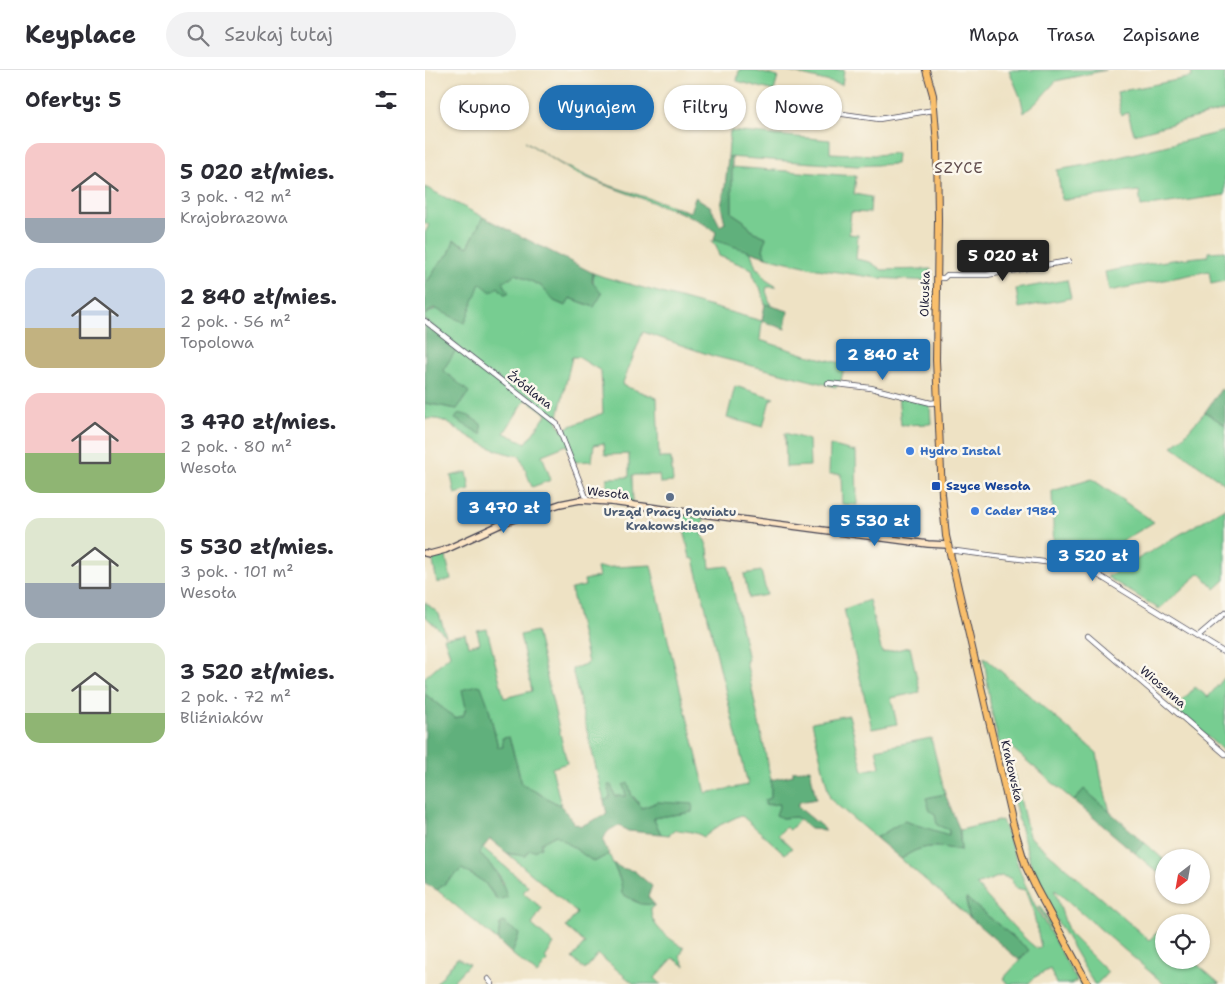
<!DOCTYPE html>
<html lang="pl">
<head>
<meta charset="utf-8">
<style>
	body { margin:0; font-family:"Shantell Sans",sans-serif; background:#f2f2f3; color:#2b2b33; height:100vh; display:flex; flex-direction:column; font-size:19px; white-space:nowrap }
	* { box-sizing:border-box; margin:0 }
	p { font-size:16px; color:#7c7c81 }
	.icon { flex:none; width:28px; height:28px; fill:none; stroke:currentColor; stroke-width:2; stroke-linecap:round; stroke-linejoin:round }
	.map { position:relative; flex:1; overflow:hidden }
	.sheet { display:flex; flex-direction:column; background:#fff; width:425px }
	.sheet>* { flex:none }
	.banner { position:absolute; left:15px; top:15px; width:475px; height:45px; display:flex; gap:10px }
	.needle { width:32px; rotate:211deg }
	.fabs { position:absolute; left:730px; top:779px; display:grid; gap:10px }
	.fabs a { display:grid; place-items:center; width:55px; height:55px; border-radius:50%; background:#fff; box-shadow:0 1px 4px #0004; font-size:25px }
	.price { position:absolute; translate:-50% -42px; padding:0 11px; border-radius:5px; background:#1f6fb2; color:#fff; font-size:16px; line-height:32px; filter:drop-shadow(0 1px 2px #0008) }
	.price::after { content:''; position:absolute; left:50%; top:30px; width:15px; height:11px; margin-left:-8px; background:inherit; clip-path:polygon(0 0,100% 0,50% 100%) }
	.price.active { background:#222; color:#fff }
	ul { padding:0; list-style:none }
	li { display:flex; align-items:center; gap:15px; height:125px; padding:0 25px }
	li span { display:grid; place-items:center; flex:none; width:140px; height:100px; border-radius:15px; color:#555 }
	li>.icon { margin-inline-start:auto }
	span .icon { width:60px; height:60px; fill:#fffc; stroke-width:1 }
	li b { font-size:21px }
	h2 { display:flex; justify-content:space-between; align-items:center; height:60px; padding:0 25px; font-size:21px }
	.chip { padding:0 18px; border-radius:22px; background:#fff; box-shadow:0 1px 4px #0004; font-size:18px; line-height:45px }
	.chip.active { background:#1f6fb2; color:#fff }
	header { display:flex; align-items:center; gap:30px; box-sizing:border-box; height:70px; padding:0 25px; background:#fff; border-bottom:1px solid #e1e1e2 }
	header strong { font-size:24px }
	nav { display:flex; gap:28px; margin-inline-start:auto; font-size:18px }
	.search { width:350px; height:45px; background:#f2f2f3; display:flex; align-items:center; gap:12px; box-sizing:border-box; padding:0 18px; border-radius:28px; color:#7c7c81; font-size:19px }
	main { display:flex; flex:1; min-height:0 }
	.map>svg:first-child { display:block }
	.green { fill:#77cd91; stroke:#4c7866; fill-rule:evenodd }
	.forest { fill:#61b07b; stroke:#42695b }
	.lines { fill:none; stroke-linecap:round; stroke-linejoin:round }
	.street-casing { stroke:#413f50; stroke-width:6 }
	.secondary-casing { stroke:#413f50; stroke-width:8 }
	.primary-casing { stroke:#413f50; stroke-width:8 }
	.street { stroke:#fff; stroke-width:4.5 }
	.secondary { stroke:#fde5c4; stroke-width:5.5 }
	.primary { stroke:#f9bf6c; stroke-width:6 }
	.shop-dot { fill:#3f7fe0; stroke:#fbf7ec; stroke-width:2 }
	.transit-dot { fill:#1a4fb4; stroke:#fbf7ec; stroke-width:2 }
	.service-dot { fill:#5c6f8a; stroke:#fbf7ec; stroke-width:2 }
	.labels { text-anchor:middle; stroke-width:5; stroke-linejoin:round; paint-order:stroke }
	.street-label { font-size:12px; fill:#22223b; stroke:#fbf7ec }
	.shop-label { font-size:12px; font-weight:bold; fill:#366cbe; stroke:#fbf7ec; text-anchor:start }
	.transit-label { font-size:12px; font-weight:bold; fill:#164399; stroke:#fbf7ec; text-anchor:start }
	.service-label { font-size:12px; font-weight:bold; fill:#4e5e75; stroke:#fbf7ec }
	.quarter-label { font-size:15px; letter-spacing:1px; fill:#604c4c; stroke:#fbf7ec }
</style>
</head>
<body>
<header>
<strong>Keyplace</strong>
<div class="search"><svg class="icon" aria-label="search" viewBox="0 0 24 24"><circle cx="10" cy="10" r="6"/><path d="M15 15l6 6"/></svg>Szukaj tutaj</div>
<nav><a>Mapa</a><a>Trasa</a><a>Zapisane</a></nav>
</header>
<main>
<section class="sheet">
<h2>Oferty: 5<svg class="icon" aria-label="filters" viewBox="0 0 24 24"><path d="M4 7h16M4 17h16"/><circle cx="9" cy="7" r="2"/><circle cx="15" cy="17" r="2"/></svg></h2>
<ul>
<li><span style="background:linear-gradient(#f6c9c9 75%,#9aa5b1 0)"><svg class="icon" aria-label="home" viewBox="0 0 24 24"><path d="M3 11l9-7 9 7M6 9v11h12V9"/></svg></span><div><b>5 020 zł/mies.</b><p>3 pok. · 92 m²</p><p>Krajobrazowa</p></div></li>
<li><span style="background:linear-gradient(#c9d6e8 60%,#c2b280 0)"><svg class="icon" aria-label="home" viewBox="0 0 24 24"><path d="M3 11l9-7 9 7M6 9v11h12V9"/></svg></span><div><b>2 840 zł/mies.</b><p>2 pok. · 56 m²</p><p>Topolowa</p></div></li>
<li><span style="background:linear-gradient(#f6c9c9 60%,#8fb573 0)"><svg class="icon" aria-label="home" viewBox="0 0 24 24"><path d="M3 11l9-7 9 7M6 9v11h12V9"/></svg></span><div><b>3 470 zł/mies.</b><p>2 pok. · 80 m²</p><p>Wesoła</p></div></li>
<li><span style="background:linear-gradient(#dfe7d0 65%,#9aa5b1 0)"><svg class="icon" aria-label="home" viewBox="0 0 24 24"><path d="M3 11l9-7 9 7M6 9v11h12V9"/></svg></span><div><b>5 530 zł/mies.</b><p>3 pok. · 101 m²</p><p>Wesoła</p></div></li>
<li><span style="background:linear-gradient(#dfe7d0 70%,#8fb573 0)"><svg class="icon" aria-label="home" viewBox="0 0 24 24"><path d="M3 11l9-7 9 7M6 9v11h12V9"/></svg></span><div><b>3 520 zł/mies.</b><p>2 pok. · 72 m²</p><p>Bliźniaków</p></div></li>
</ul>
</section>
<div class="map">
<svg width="800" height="914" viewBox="0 0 800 914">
	<rect width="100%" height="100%" fill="#fbf7ec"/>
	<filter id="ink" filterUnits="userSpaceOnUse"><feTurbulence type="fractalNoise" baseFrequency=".02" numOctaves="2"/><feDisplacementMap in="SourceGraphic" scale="10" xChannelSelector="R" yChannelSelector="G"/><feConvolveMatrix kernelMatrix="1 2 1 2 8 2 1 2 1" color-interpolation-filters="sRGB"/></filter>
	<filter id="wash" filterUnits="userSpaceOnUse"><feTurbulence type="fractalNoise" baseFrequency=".0096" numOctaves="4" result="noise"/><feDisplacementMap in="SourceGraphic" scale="20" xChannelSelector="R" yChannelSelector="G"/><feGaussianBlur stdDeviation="1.12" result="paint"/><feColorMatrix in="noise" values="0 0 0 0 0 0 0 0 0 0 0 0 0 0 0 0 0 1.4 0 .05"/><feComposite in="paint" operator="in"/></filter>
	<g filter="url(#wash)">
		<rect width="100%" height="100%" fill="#eee2c4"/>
		<!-- green -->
		<path class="green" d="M314,0H327L353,7L349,21L312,11Z
			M357,0H419L417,15Z
			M584,0H681L631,11L611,33L599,43L596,29Z
			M766,0H800V40L709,64L703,43L696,45L692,22L767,7Z
			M305,61L405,70V83L450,85L472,83L471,94L432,96L303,87Z
			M800,61V125L716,137L714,121L637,130L632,100L666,94Z
			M100,71L134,93L177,113L248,136L246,139L177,114L148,102Z
			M306,97L431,106L429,124L446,127L445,143L426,142L424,164L433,165L431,189L445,192L457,200L506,199L504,211L453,208L392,199L341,187L338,180L341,167L327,161L319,151L307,143Z
			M0,117L58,147L43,177L29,170L24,184L16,191L0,216V163L4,155L0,153Z
			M289,170L320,179L326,183L331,198L335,200L341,210L352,217H342L341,221L346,236L340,234L335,217L330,212L327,199L294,186L291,176L286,172Z
			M800,181V211L786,214L784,201L684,221L680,202C714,195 748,189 783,186V182Z
			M168,203L179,207L337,251L335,270L378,284L420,294L415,314L411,317L288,286L218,262L197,315L232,328L234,388H246L248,412L235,413L234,405H207L208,433L182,429V408L204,407V384L180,385L179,373L169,375L167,391L149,392L142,375L117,385L126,410L107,417L95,386C74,383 58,375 40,364C24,355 20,347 0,349V333L32,339L0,249V245L55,213L73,217L79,224L83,223L78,212L91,204L116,216L129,231L140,236L145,228L169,237ZM147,287H153L176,301L178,343L141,358L138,362L132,351ZM101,329L122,344L101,373L79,363Z
			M642,210L646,228L594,238L591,219Z
			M310,316L349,328L345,330L338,357L302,348Z
			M473,326L505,334L506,354L476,355Z
			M780,342L800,355V414L747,376L756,369Z
			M360,363L384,370L385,396L361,397Z
			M405,375L431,382L432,435L417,434L416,404H404Z
			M42,402L45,420L30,424L26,406Z
			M667,409L729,452L661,493L629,490L627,421Z
			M800,438V510L790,519L775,503L734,539L682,507Z
			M256,445L279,448L277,463L283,478L285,498L303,496L304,498L323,590L321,591L346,710V728L340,735L356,733L351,745L357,748L371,747L374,750L365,760L361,757L353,765L367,778L360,784L316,745L295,755L279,767C269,761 261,761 250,760L244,765L236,764L228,748L267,742L233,732L217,738L209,727H190L186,715V727L179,731L147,599L163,593L146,519L160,516L159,510L174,507L172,498L226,495L244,574L281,723L323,715L269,489L265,488Z
			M20,483L26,509L12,513L7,486Z
			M336,501L342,525L324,528L319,504Z
			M444,530L457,583L485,577L495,622L466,628L472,654L447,659L419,539Z
			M0,532L14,544L21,566L0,546Z
			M62,559L79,628L107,621L95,565L111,561L142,693L127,698L136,736L97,714L84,667L78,678L73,677L63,635L41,638L38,646L30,648L0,624V607L25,585L19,568L40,564L43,576L55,573L52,561Z
			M559,587L672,683L676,707L685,742L659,719L649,731L582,674L604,766L724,870L734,861L739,865V890H767L795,914H739L629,819L644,863L683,902L672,914H669L625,839L608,802L598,767L572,665L566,639Z
			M800,607V682L750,639L770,617L783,627Z
			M424,645L438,701L455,697L451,679L506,668L520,724L502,728L510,744L524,760V766L479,751L451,768L405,729L387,652Z
			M577,750L600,814L612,839L652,911L646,914H631L625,899L610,907L603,914H584L578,909L604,880L541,828L544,847L476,789C498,773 510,776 536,780L535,760ZM576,806L585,808L591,818L600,820L608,841L616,877L612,879C589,860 571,836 551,815Z
			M131,765L169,792L184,784C188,793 200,825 207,830C214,834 221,834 230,835L226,838C225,857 244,868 259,878L255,886L260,896L248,888L230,908L236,914H209L173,884L160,900L147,888L160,873L141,857L152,843L82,783L91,785Z
			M720,773L739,790V808L710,783Z
			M57,777L103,816L98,823L117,838L107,855L129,874L120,888L122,891L112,904L87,884L94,864L75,854L73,871L12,820L37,799L59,812L72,830L79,813L72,802L54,783Z
			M615,836L659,914H656L613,837Z
			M32,888L44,894L29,910L31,914H11Z"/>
		<!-- forest -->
		<path class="forest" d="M303,87H307V143L319,151L327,161L341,167L338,180L341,187L289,170L291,162L273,150L246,139L248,136L265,142L270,127L285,136L295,156L300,153L296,136L300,117Z
			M58,147L168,203L167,212L177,224L169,237L145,228L141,236L129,231L116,216L91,204L78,212L84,223L79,224L73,217L66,222L55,213L40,253L9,238L0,245V215L16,191L24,184L29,170L43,177Z
			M340,234L363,241L360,259L337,251Z
			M0,249L34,276L18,300L44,322L32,339L0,333Z
			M796,319L800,322V355L780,342Z
			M34,343L44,346L56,354L57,365L30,349Z
			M52,615L56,616L63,635L73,677H78L77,668L84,667L97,714L136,736L149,753L156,756L182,744L179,731L185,727L183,715H186L190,726H201L198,715L203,713L207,726L217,738L233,732L268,734L267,742L228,748L236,764L203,761L194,756C184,759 181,762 178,771L184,784L169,792L131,765L116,773V777L109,781L104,780L100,786L82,783L65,769L54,783C68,798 77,806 82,827L73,830L59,812L37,799L12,820L0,814V624L30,648L38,646L41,638L37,620Z
			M385,699L391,729L375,732L372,736L401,760L385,759L371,747L357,748L351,745L355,734L340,735V730L346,728V710L368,705V701Z
			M659,719L720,773L710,783L649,731Z
			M520,724L534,758L536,780C510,776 498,773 476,789L451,768L479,751L524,765V760L512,755L510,744L505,741L501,728Z
			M188,793L196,798L209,801L227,816L223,827L230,835L216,834L197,824L196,812Z
			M541,828L604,880L594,890L544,847Z
			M78,852L94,864L87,884L73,871L75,854Z"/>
	</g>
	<g filter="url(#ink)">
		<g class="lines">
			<!-- street casing -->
			<g class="street-casing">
				<path id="street" d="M389,40L454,49L509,40
					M512,208H519L522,205H562L644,191
					M0,251L132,354L162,430
					M403,313L446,318L506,333L513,332
					M523,480L660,497L800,583
					M663,566L800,684
					M773,566L800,543
					M63,909L67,914"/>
			</g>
			<!-- secondary casing -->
			<g class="secondary-casing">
				<path id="secondary" d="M0,483L5,484L20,480L81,452L135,434L155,430L186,432L503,474L522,475"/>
			</g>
			<!-- primary casing -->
			<g class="primary-casing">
				<path id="primary" d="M501,0L508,25L512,74L513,150L511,290L517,424L521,466L588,754L601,797L611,818L663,914"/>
			</g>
			<!-- street -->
			<use href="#street" class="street"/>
			<!-- secondary -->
			<use href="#secondary" class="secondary"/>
			<!-- primary -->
			<use href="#primary" class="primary"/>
		</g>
	</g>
	<!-- markers -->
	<g class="shop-dot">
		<circle cx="485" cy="381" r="5"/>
		<circle cx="550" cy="441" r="5"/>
	</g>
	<rect class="transit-dot" x="506" y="411" width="10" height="10" rx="2.5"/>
	<circle class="service-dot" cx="245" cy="427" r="5"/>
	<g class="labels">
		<!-- street labels -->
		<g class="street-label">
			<text transform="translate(500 224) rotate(-88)" y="4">Olkuska</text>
			<text transform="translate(105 320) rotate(38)" y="4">Źródlana</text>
			<text transform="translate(183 423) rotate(6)" y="4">Wesoła</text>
			<text transform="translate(738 617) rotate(41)" y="4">Wiosenna</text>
			<text transform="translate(587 701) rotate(77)" y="4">Krakowska</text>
		</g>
		<!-- shop labels -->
		<g class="shop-label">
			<text x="495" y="385">Hydro Instal</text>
			<text x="560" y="445">Cader 1984</text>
		</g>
		<!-- transit labels -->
		<g class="transit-label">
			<text x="521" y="420">Szyce Wesoła</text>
		</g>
		<!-- service labels -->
		<g class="service-label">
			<text x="245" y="446">Urząd Pracy Powiatu<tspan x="245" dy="14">Krakowskiego</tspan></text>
		</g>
		<!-- quarter labels -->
		<g class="quarter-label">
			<text x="534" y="103">SZYCE</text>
		</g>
	</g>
</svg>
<div class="fabs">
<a><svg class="needle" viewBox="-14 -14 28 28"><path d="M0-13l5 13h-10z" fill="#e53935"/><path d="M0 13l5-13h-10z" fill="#7c7c81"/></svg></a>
<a><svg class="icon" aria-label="locate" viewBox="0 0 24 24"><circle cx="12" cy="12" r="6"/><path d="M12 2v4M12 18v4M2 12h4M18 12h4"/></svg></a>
</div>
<b class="price active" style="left:578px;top:212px">5 020 zł</b>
<b class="price" style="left:458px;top:311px">2 840 zł</b>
<b class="price" style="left:79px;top:464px">3 470 zł</b>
<b class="price" style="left:450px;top:477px">5 530 zł</b>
<b class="price" style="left:668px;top:512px">3 520 zł</b>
<div class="banner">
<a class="chip">Kupno</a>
<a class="chip active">Wynajem</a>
<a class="chip">Filtry</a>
<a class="chip">Nowe</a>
</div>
</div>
</main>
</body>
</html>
